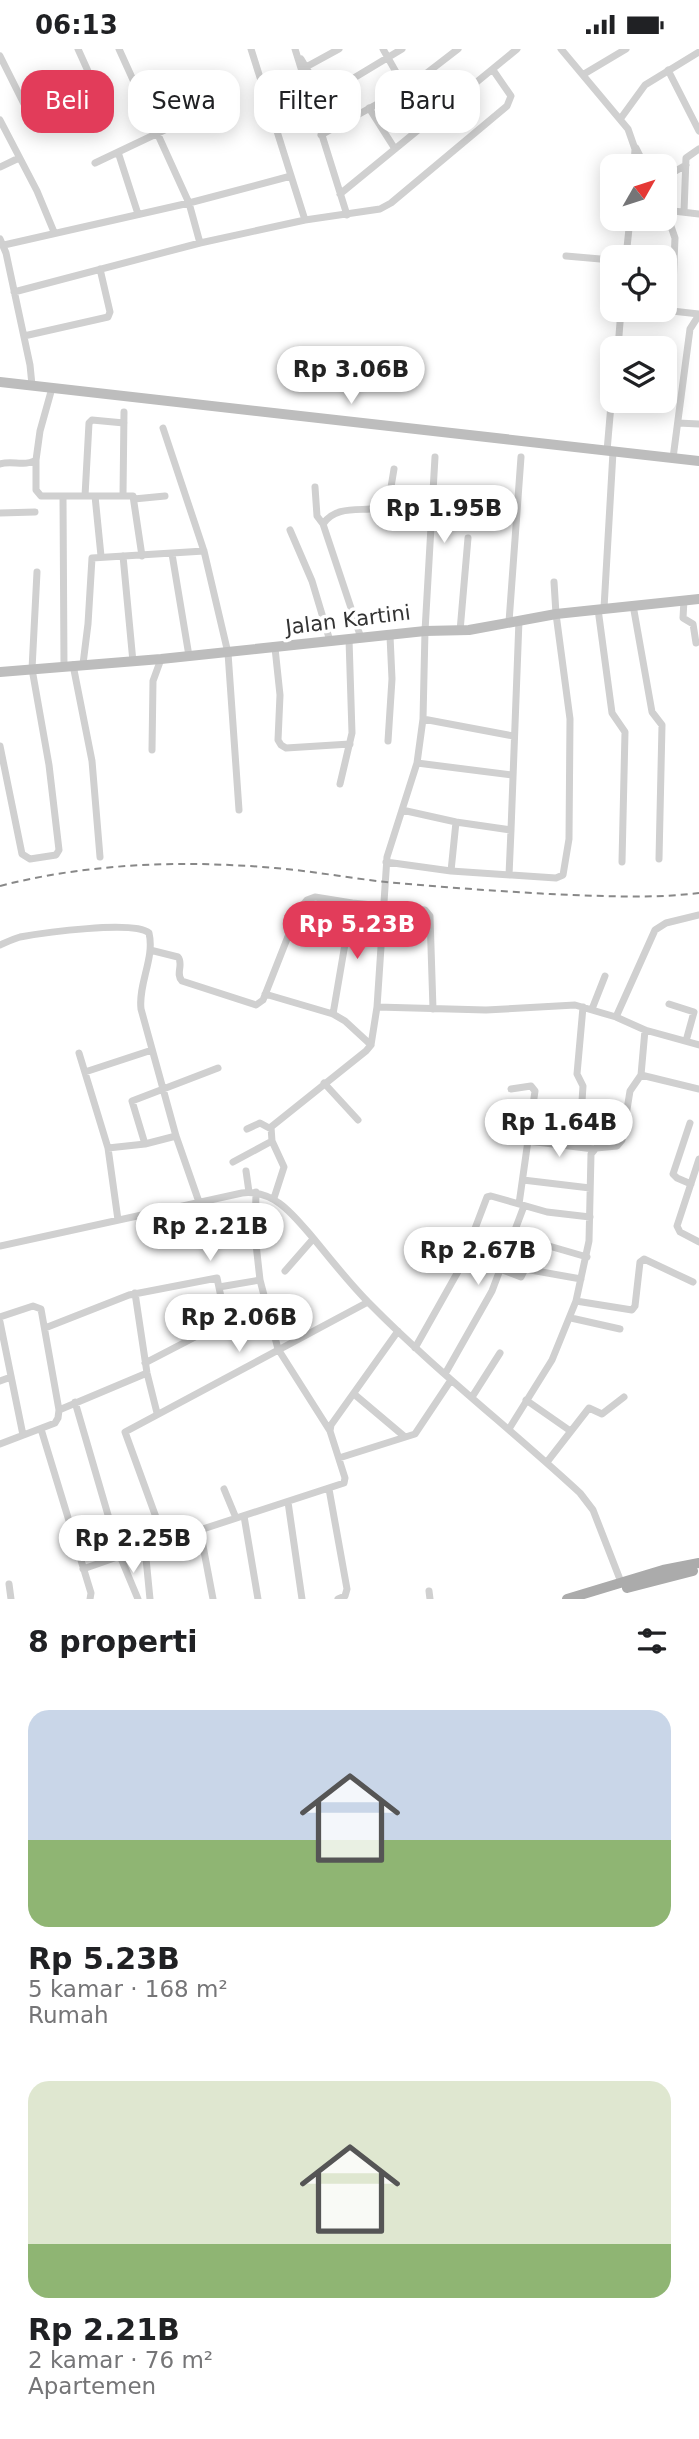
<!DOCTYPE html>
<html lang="id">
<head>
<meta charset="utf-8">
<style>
	body { margin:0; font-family:"DejaVu Sans",sans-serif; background:#f2f2f2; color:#202124; height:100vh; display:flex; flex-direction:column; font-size:26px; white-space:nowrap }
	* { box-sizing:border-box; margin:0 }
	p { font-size:23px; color:#757577 }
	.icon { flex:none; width:38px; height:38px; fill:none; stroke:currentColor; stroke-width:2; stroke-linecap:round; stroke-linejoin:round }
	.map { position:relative; height:1550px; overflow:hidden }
	.details { display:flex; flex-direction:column; background:#fff; flex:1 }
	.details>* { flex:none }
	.hud { position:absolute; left:21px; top:21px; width:658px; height:63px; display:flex; gap:14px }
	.needle { width:46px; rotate:51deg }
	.buttons { position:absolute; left:600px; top:105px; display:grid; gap:14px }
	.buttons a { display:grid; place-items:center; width:77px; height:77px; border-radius:14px; background:#fff; box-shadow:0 4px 18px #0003; font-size:35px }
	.price { position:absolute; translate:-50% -60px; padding:0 16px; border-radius:24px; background:#fff; color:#222; font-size:23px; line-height:46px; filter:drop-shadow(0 2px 4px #0008) }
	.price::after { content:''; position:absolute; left:50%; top:42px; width:21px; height:16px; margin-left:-10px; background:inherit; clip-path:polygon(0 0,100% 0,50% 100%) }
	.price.active { background:#e23c5a; color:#fff }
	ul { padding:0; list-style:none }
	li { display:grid; align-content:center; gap:14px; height:371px; padding:0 28px }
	li span { display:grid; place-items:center; height:217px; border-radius:21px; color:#555 }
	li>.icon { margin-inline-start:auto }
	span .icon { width:126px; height:126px; fill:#fffc; stroke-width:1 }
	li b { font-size:30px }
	h2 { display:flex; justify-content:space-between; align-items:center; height:84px; padding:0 28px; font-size:30px }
	.tag { padding:0 24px; border-radius:21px; background:#fff; box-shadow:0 4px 18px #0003; font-size:24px; line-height:63px }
	.tag.active { background:#e23c5a; color:#fff }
	.status { display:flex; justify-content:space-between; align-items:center; height:49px; padding:0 35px; background:#fff; direction:ltr }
	.status svg { height:19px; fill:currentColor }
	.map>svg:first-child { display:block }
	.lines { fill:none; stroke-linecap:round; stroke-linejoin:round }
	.street { stroke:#d0d0d0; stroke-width:7 }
	.secondary { stroke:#bdbdbd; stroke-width:10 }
	.primary { stroke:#ababab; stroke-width:10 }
	.rail { stroke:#888; stroke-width:2; stroke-dasharray:7 5; stroke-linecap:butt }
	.labels { text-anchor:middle; stroke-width:7; stroke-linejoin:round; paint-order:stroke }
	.street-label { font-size:21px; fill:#333; stroke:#fff }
</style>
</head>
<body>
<div class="status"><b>06:13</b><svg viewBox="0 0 49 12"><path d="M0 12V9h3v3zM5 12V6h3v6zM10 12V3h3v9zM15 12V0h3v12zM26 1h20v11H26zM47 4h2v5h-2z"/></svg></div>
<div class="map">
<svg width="699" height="1550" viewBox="0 0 699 1550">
	<rect width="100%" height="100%" fill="#fff"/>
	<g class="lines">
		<!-- street -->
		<path class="street" d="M78,0L106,62
			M119,0L189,154L200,194
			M251,0L305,171
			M295,0L347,166
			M383,0L405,39
			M561,0L628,80L635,100L634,117
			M0,7L32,71
			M301,10L340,76
			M306,18L339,0
			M668,21L699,82
			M584,25L626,0
			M324,47L402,0
			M369,59L395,100
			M621,69L645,36L699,3
			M0,71L37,142L54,183
			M321,86L410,37L458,0
			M636,99L645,117
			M118,103L138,165
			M95,114L215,57L221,51L220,42
			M0,118L19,109
			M665,128L686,116
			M340,145L517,0
			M665,160L675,189L672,262
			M665,161L699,165
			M684,163L686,109L699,100
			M0,190L6,204L30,316L32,336
			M4,196L189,154L291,127
			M566,207L612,211
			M626,208L630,170
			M14,243L200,194L305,171L380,160L391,154L507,57L511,47L493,21
			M647,266L672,262L699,265
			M24,287L108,268L110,263L100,220
			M618,299L621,261
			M678,374L699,375
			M163,379L204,502L228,604L239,761
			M607,402L612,344
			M673,409L690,280L699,266
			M36,411V441L41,447H133L142,507
			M0,415C11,411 26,418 36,411L40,382L52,339
			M315,438L317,467L323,475
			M123,446L124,363
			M85,447L89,374L92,371L124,374
			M95,447L101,507
			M63,448L64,617
			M134,450L165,447
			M0,464L35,463
			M290,481L312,532L330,592
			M172,505L189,607
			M123,507L133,613
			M684,551L683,569L693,575L696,594
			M633,556L652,663L662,676L659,810
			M604,559L613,403
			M598,560L612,664L625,683L622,813
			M509,573L521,408
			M460,582L468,489
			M361,589L323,475C338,452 371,466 388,456L394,420
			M275,599L280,646L278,691L281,696L286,699L350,695
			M83,615L88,575L92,509L204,502
			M73,616L92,712L100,808
			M423,670L513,687
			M388,692L392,630L390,587
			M0,697L22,805L30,810L56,806L59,801L49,716L32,620L37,523
			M152,701L153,632L161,610
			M417,714L512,726
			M340,735L352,684L349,590
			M402,761L456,773L511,781L519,571
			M386,813L451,822L556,829L563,826L569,790L570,670L556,565L554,533
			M451,822L456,773
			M509,826L511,781
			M0,896C7,893 13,890 20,888C42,884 134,871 149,884C155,909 138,935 141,960L176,1087L199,1153
			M150,901L178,908C184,915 175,925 182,932L256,956L263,951L298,862L307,851L315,848L352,854L425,861L430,867L433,960
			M265,945L333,965L345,972L371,996
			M669,955L694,963L686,992
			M377,958L486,961L575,956L616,968L645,981L699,996
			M592,960L605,927
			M333,965L352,854
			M616,968L655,881L666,874L699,866
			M79,1004L108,1099L118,1171
			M85,1023L152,1001
			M641,1026L699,1040
			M324,1034L358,1071
			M511,1040L531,1037L535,1042L519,1155
			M690,1074L673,1125L677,1129L691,1135
			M247,1080L260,1074L271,1080
			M528,1092L594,1100
			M145,1095L132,1052L218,1019
			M579,1098L583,1037L577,1025L583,958
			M108,1099L145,1095L176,1087
			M699,1110L677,1177L680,1183L699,1193
			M233,1113L272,1092
			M246,1122L249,1143
			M523,1131L590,1139
			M256,1143L255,1186L260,1231L278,1300L330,1382
			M274,1149L284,1118L272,1092L271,1078L366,1002L371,996L377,958L387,808L417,714L423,670L425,582L435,408
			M0,1197L242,1144C275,1140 294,1167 314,1190C332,1212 350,1235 370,1255C436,1322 511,1380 580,1444L593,1461L621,1533
			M549,1197L587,1208
			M500,1220L521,1228L525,1220L581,1230
			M285,1222L313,1190
			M219,1238L260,1231
			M135,1244L147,1324L157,1364
			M576,1252L632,1261L635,1257L640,1213L644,1210L693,1233
			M0,1268L33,1257L41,1260L59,1361L58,1369L55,1374L0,1395
			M571,1269L620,1280
			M0,1273L23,1386
			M45,1279L129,1246L217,1229L225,1267L224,1273L145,1314
			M415,1299L460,1219L487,1148L491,1147L547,1163L590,1168
			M445,1325L492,1242L524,1157
			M0,1332L11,1328
			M354,1345L405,1388
			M472,1348L500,1304
			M526,1351L569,1381
			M75,1353L120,1507L83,1520
			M59,1361L147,1324
			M41,1380L91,1544L90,1550
			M509,1380L552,1311L576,1252L589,1192L591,1105L596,1099L617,1097L622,1091L630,1042L641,1026L645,981
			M339,1409L415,1385L451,1331
			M547,1413L589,1359L602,1365L624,1348
			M224,1440L236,1469
			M329,1440L347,1540L345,1547L338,1550
			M288,1453L302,1550
			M244,1467L258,1550
			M200,1481L213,1550
			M165,1493L125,1383L368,1253
			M145,1499L150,1550
			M9,1535L11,1550
			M429,1542L430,1550
			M138,1550L120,1507L344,1434L345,1429L330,1382L331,1376L398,1282"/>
		<!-- secondary -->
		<path class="secondary" d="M0,333L699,412
			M0,623L161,610L425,582L469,581L556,565L699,550"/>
		<!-- primary -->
		<path class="primary" d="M627,1539L693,1522
			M567,1550L663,1521L699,1514"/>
		<!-- rail -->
		<path class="rail" d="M0,837C88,814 185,811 275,819C312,822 349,829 386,833C440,838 495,842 550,845C599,847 650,850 699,844"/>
	</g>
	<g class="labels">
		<!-- street labels -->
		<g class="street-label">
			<text transform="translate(348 571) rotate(-7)" y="7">Jalan Kartini</text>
		</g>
	</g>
</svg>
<div class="buttons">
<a><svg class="needle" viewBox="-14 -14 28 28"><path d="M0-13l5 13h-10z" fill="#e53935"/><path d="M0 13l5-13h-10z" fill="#757577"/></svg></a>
<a><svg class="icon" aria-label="locate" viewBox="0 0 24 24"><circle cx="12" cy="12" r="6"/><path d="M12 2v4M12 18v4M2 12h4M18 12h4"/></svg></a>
<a><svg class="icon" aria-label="layers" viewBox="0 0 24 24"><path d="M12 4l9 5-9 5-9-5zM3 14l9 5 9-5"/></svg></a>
</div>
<b class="price" style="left:351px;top:357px">Rp 3.06B</b>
<b class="price" style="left:444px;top:496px">Rp 1.95B</b>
<b class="price active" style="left:357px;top:912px">Rp 5.23B</b>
<b class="price" style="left:559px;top:1110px">Rp 1.64B</b>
<b class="price" style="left:210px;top:1214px">Rp 2.21B</b>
<b class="price" style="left:478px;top:1238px">Rp 2.67B</b>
<b class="price" style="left:239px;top:1305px">Rp 2.06B</b>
<b class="price" style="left:133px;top:1526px">Rp 2.25B</b>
<div class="hud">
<a class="tag active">Beli</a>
<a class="tag">Sewa</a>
<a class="tag">Filter</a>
<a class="tag">Baru</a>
</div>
</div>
<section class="details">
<h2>8 properti<svg class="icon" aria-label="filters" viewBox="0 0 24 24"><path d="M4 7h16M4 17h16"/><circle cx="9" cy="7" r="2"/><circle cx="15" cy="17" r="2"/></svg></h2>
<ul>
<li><span style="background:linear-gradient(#c9d6e8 60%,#8fb573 0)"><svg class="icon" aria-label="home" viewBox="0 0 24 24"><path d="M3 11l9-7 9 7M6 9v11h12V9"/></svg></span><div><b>Rp 5.23B</b><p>5 kamar · 168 m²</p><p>Rumah</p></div></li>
<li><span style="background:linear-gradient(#dfe7d0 75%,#8fb573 0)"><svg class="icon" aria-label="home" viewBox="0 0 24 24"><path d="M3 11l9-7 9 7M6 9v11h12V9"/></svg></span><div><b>Rp 2.21B</b><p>2 kamar · 76 m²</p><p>Apartemen</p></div></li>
</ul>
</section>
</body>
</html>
